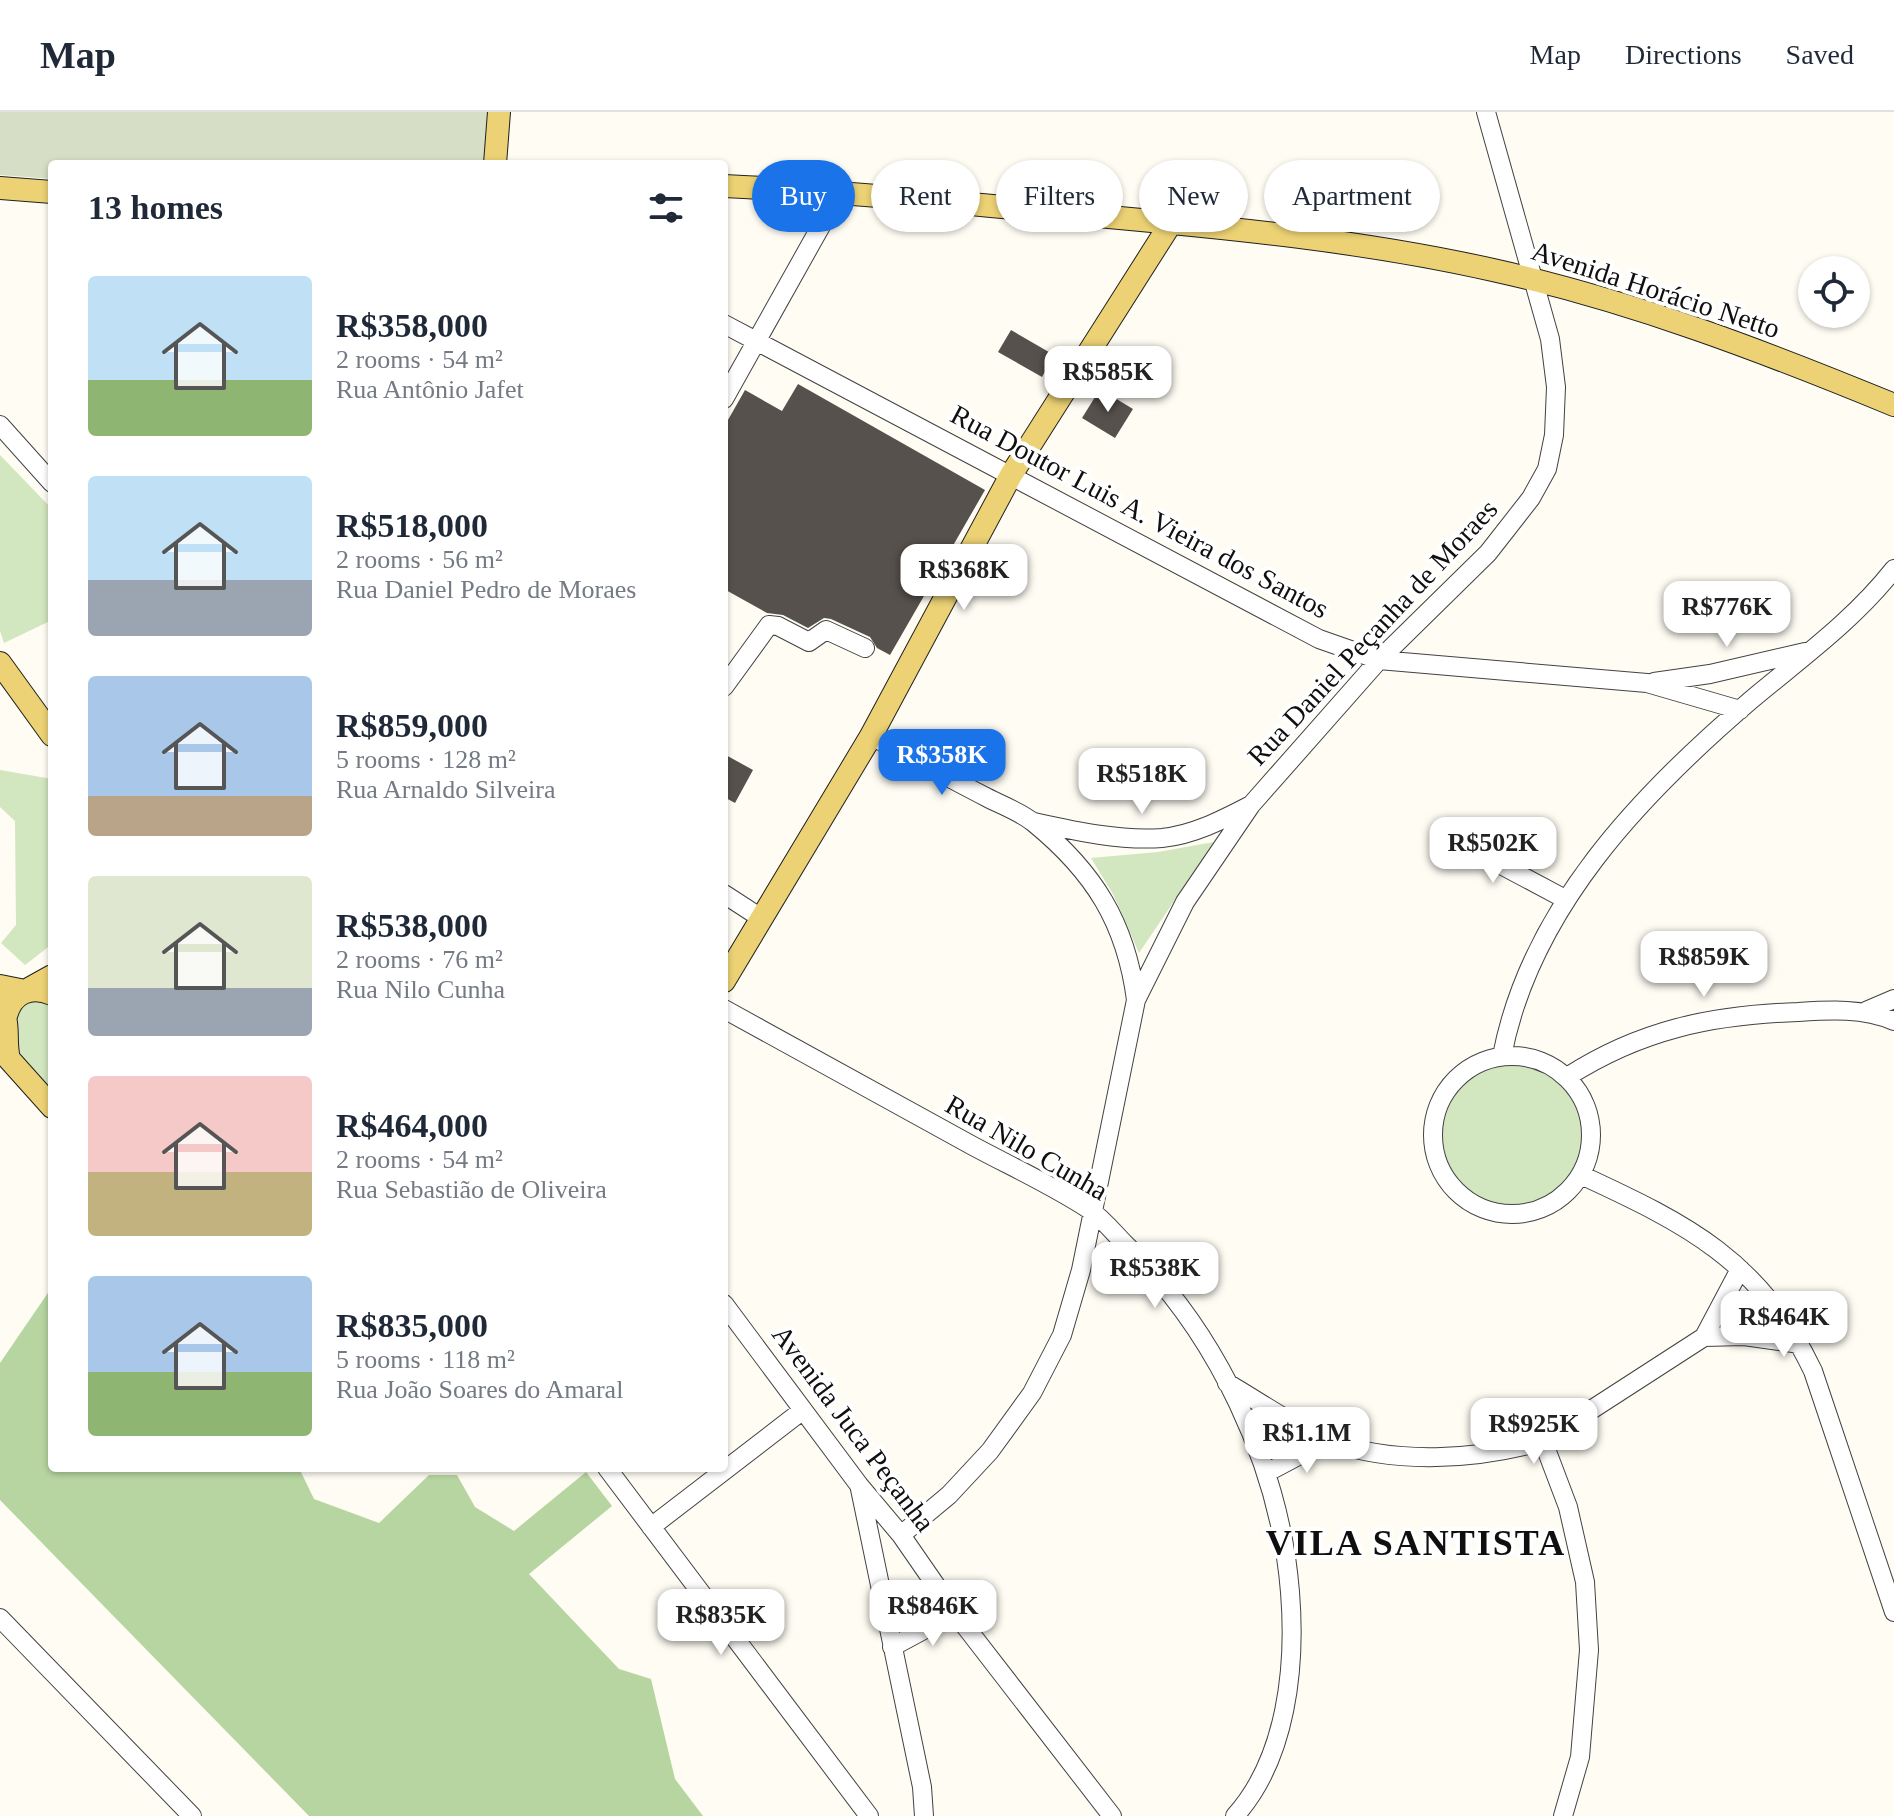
<!DOCTYPE html>
<html lang="en">
<head>
<meta charset="utf-8">
<style>
	body { margin:0; font-family:"Times New Roman",serif; background:#f2f2f3; color:#1f2937; height:100vh; display:flex; flex-direction:column; font-size:30px; white-space:nowrap }
	* { box-sizing:border-box; margin:0 }
	p { font-size:26px; color:#747a83 }
	.icon { flex:none; width:44px; height:44px; fill:none; stroke:currentColor; stroke-width:2; stroke-linecap:round; stroke-linejoin:round }
	.map { position:relative; flex:1; overflow:hidden }
	.panel { position:absolute; left:48px; top:48px; width:680px; height:1312px; display:flex; flex-direction:column; background:#fff; border-radius:8px; box-shadow:0 2px 6px #0004 }
	.panel>* { flex:none }
	.hud { position:absolute; left:752px; top:48px; width:760px; height:72px; display:flex; gap:16px }
	.tools { position:absolute; left:1798px; top:144px; display:grid; gap:16px }
	.tools a { display:grid; place-items:center; width:72px; height:72px; border-radius:50%; background:#fff; box-shadow:0 2px 6px #0004; font-size:40px }
	.price { position:absolute; translate:-50% -68px; padding:0 18px; border-radius:16px; background:#fff; color:#222; font-size:26px; line-height:52px; filter:drop-shadow(0 2px 4px #0008) }
	.price::after { content:''; position:absolute; left:50%; top:48px; width:24px; height:18px; margin-left:-12px; background:inherit; clip-path:polygon(0 0,100% 0,50% 100%) }
	.price.active { background:#1a73e8; color:#fff }
	ul { padding:0; list-style:none }
	li { display:flex; align-items:center; gap:24px; height:200px; padding:0 40px }
	li span { display:grid; place-items:center; flex:none; width:224px; height:160px; border-radius:8px; color:#555 }
	li>.icon { margin-inline-start:auto }
	span .icon { width:96px; height:96px; fill:#fffc; stroke-width:1 }
	li b { font-size:34px }
	h2 { display:flex; justify-content:space-between; align-items:center; height:96px; padding:0 40px; font-size:34px }
	.chip { padding:0 28px; border-radius:36px; background:#fff; box-shadow:0 2px 6px #0004; font-size:28px; line-height:72px }
	.chip.active { background:#1a73e8; color:#fff }
	header { display:flex; align-items:center; gap:48px; box-sizing:border-box; height:112px; padding:0 40px; background:#fff; border-bottom:2px solid #e0e1e3 }
	header strong { font-size:38px }
	nav { display:flex; gap:44px; margin-inline-start:auto; font-size:28px }
	.map>svg:first-child { display:block }
	.green { fill:#d2e6bf }
	.forest { fill:#b6d5a0 }
	.cemetery { fill:#d6dfc5 }
	.building { fill:#57514d }
	.lines { fill:none; stroke-linecap:round; stroke-linejoin:round }
	.minor-casing { stroke:#424242; stroke-width:20 }
	.major-casing { stroke:#202020; stroke-width:24 }
	.minor { stroke:#fff; stroke-width:18 }
	.major { stroke:#ecd275; stroke-width:22 }
	.labels { text-anchor:middle; stroke-width:8; stroke-linejoin:round; paint-order:stroke }
	.street-label { font-size:28px; fill:#0f0f0f; stroke:#fff }
	.district-label { font-size:36px; font-weight:bold; letter-spacing:2px; fill:#0f0f0f; stroke:#fff }
</style>
</head>
<body>
<header>
<strong>Map</strong>
<nav><a>Map</a><a>Directions</a><a>Saved</a></nav>
</header>
<div class="map">
<svg width="1894" height="1704" viewBox="0 0 1894 1704">
	<rect width="100%" height="100%" fill="#fefcf3"/>
	<!-- green -->
	<path class="green" d="M0,343L52,397V508L4,531L0,519Z
		M0,658L52,667V832L25,853L1,831L16,813L15,709L0,695Z
		M1214,730L1139,841L1113,782L1091,746L1158,740Z
		M26,884L52,892L51,974L46,975L17,956L10,894Z
		M1442 1023a70 70 0 1 1 140 0a70 70 0 1 1-140 0Z"/>
	<!-- forest -->
	<path class="forest" d="M52,1175V1356H299L314,1387L379,1411L429,1363H457L475,1395L514,1419L586,1360L612,1394L529,1462L619,1557L651,1567L675,1667L703,1704H309L0,1388V1251Z"/>
	<!-- cemetery -->
	<path class="cemetery" d="M0,0H489L485,52H52V67L0,63Z"/>
	<!-- building -->
	<path class="building" d="M1011,218L1054,243L1042,265L998,240Z
		M798,272L985,378L890,543L877,536L870,525L831,507L824,506L808,516L783,503L767,501L724,477V315L745,278L782,299Z
		M1100,277L1133,297L1115,326L1082,306Z
		M724,642L753,658L735,691L724,685Z"/>
	<g class="lines">
		<!-- minor casing -->
		<g class="minor-casing">
			<path id="minor" d="M724,212L1319,527L1379,548L1647,571L1740,598
				M724,287L840,80
				M0,313L52,371
				M1654,570L1710,562L1805,540
				M724,575L769,513L778,514L809,530L826,518L865,536
				M871,624C909,644 947,665 986,685C1001,693 1021,700 1034,711C1094,760 1126,811 1136,888
				M1034,710C1075,719 1119,729 1162,726C1193,723 1222,708 1249,694
				M1441,721L1565,787
				M724,782L761,806
				M724,897C807,942 890,988 973,1034C1012,1055 1054,1074 1090,1098C1103,1107 1114,1121 1125,1132C1217,1220 1280,1354 1290,1480C1296,1554 1287,1646 1235,1704
				M1866,899L1894,887
				M1502,944C1530,797 1641,682 1751,588C1801,546 1853,509 1894,457
				M1433 1023a79 79 0 1 1 158 0a79 79 0 1 1-158 0Z
				M1567,965C1640,918 1711,903 1798,900C1831,898 1863,896 1894,909
				M1581,1063C1687,1112 1760,1148 1813,1259L1894,1500
				M724,1192L859,1373L901,1423L955,1501L1112,1704
				M1704,1225L1744,1224L1800,1232
				M1227,1271C1257,1288 1298,1317 1329,1329C1395,1353 1477,1348 1543,1329L1704,1225L1740,1157
				M1543,1329L1568,1395L1585,1470L1589,1538L1580,1645L1563,1704
				M607,1356L869,1704
				M1266,1361L1328,1328
				M860,1377L922,1675L924,1704
				M651,1415L803,1298
				M901,1423L949,1383L990,1339L1032,1281L1062,1223L1081,1158L1136,888L1185,790L1251,693L1379,548L1488,441L1531,386L1547,357L1554,323L1556,275L1550,227L1486,0
				M0,1506L192,1704
				M892,1535L955,1501"/>
		</g>
		<!-- major casing -->
		<g class="major-casing">
			<path id="major" d="M495,52L499,0
				M724,74C849,80 973,92 1098,104C1230,116 1364,129 1493,158C1632,189 1763,239 1894,293
				M0,76L52,80
				M0,551L52,623
				M724,869L871,624L1011,363L1171,111
				M0,874L25,879L52,864
				M0,894C11,912 4,928 9,947L52,995
				M6,904C12,881 30,873 52,882"/>
		</g>
		<!-- minor -->
		<use href="#minor" class="minor"/>
		<!-- major -->
		<use href="#major" class="major"/>
	</g>
	<g class="labels">
		<!-- street labels -->
		<g class="street-label">
			<text transform="translate(1656 177) rotate(18)" y="10">Avenida Horácio Netto</text>
			<text transform="translate(1140 399) rotate(28)" y="10">Rua Doutor Luis A. Vieira dos Santos</text>
			<text transform="translate(1372 520) rotate(-47)" y="10">Rua Daniel Peçanha de Moraes</text>
			<text transform="translate(1027 1035) rotate(30)" y="10">Rua Nilo Cunha</text>
			<text transform="translate(854 1316) rotate(53)" y="10">Avenida Juca Peçanha</text>
		</g>
		<!-- district labels -->
		<g class="district-label">
			<text x="1416" y="1443">VILA SANTISTA</text>
		</g>
	</g>
</svg>
<div class="tools">
<a><svg class="icon" aria-label="locate" viewBox="0 0 24 24"><circle cx="12" cy="12" r="6"/><path d="M12 2v4M12 18v4M2 12h4M18 12h4"/></svg></a>
</div>
<b class="price" style="left:1108px;top:302px">R$585K</b>
<b class="price" style="left:964px;top:500px">R$368K</b>
<b class="price" style="left:1727px;top:537px">R$776K</b>
<b class="price active" style="left:942px;top:685px">R$358K</b>
<b class="price" style="left:1142px;top:704px">R$518K</b>
<b class="price" style="left:1493px;top:773px">R$502K</b>
<b class="price" style="left:1704px;top:887px">R$859K</b>
<b class="price" style="left:1155px;top:1198px">R$538K</b>
<b class="price" style="left:1784px;top:1247px">R$464K</b>
<b class="price" style="left:1534px;top:1354px">R$925K</b>
<b class="price" style="left:1307px;top:1363px">R$1.1M</b>
<b class="price" style="left:933px;top:1536px">R$846K</b>
<b class="price" style="left:721px;top:1545px">R$835K</b>
<div class="hud">
<a class="chip active">Buy</a>
<a class="chip">Rent</a>
<a class="chip">Filters</a>
<a class="chip">New</a>
<a class="chip">Apartment</a>
</div>
<section class="panel">
<h2>13 homes<svg class="icon" aria-label="filters" viewBox="0 0 24 24"><path d="M4 7h16M4 17h16"/><circle cx="9" cy="7" r="2"/><circle cx="15" cy="17" r="2"/></svg></h2>
<ul>
<li><span style="background:linear-gradient(#bfe0f5 65%,#8fb573 0)"><svg class="icon" aria-label="home" viewBox="0 0 24 24"><path d="M3 11l9-7 9 7M6 9v11h12V9"/></svg></span><div><b>R$358,000</b><p>2 rooms · 54 m²</p><p>Rua Antônio Jafet</p></div></li>
<li><span style="background:linear-gradient(#bfe0f5 65%,#9aa5b1 0)"><svg class="icon" aria-label="home" viewBox="0 0 24 24"><path d="M3 11l9-7 9 7M6 9v11h12V9"/></svg></span><div><b>R$518,000</b><p>2 rooms · 56 m²</p><p>Rua Daniel Pedro de Moraes</p></div></li>
<li><span style="background:linear-gradient(#a9c7e8 75%,#b9a48a 0)"><svg class="icon" aria-label="home" viewBox="0 0 24 24"><path d="M3 11l9-7 9 7M6 9v11h12V9"/></svg></span><div><b>R$859,000</b><p>5 rooms · 128 m²</p><p>Rua Arnaldo Silveira</p></div></li>
<li><span style="background:linear-gradient(#dfe7d0 70%,#9aa5b1 0)"><svg class="icon" aria-label="home" viewBox="0 0 24 24"><path d="M3 11l9-7 9 7M6 9v11h12V9"/></svg></span><div><b>R$538,000</b><p>2 rooms · 76 m²</p><p>Rua Nilo Cunha</p></div></li>
<li><span style="background:linear-gradient(#f6c9c9 60%,#c2b280 0)"><svg class="icon" aria-label="home" viewBox="0 0 24 24"><path d="M3 11l9-7 9 7M6 9v11h12V9"/></svg></span><div><b>R$464,000</b><p>2 rooms · 54 m²</p><p>Rua Sebastião de Oliveira</p></div></li>
<li><span style="background:linear-gradient(#a9c7e8 60%,#8fb573 0)"><svg class="icon" aria-label="home" viewBox="0 0 24 24"><path d="M3 11l9-7 9 7M6 9v11h12V9"/></svg></span><div><b>R$835,000</b><p>5 rooms · 118 m²</p><p>Rua João Soares do Amaral</p></div></li>
</ul>
</section>
</div>
</body>
</html>
